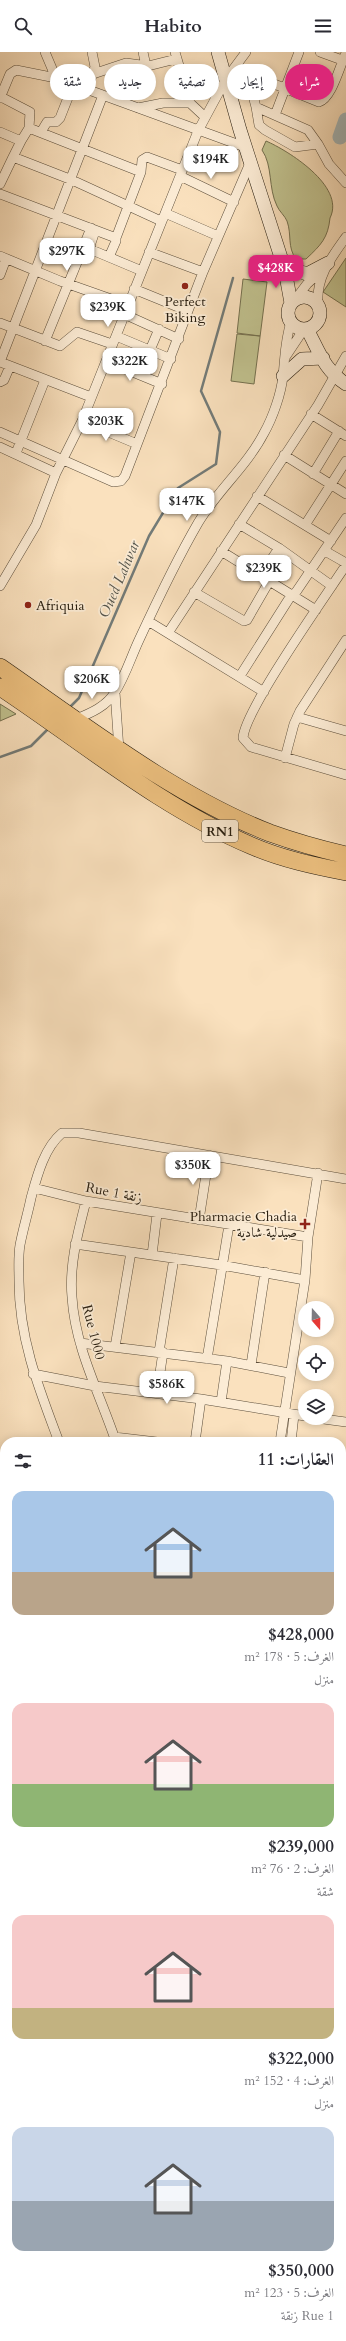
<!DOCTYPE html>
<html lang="ar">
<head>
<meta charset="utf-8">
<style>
	body { margin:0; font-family:Cardo,Amiri,serif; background:#f7f7f7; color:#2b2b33; direction:rtl; height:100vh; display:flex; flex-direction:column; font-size:15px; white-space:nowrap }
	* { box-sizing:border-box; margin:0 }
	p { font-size:13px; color:#7c7c81 }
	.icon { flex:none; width:22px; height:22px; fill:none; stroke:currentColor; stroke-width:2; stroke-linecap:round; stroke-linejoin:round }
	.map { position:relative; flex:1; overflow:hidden; direction:ltr }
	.sheet { position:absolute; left:0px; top:1385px; width:346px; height:904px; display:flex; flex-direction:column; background:#fff; border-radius:16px 16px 0 0; box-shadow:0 2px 10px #0003; direction:rtl }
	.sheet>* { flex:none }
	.top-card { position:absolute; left:12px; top:12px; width:322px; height:36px; direction:rtl; display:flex; gap:8px }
	.needle { width:26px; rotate:160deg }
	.controls { position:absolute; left:298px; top:1249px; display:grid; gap:8px }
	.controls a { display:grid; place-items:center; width:36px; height:36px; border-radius:50%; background:#fff; box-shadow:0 2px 10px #0003; font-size:20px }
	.price { position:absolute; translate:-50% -34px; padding:0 9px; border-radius:8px; background:#fff; color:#222; font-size:13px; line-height:26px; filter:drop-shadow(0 1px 2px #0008) }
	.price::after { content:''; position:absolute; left:50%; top:24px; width:12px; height:9px; margin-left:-6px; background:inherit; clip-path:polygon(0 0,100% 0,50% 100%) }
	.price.selected { background:#db2777; color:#fff }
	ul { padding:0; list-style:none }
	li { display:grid; align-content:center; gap:8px; height:212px; padding:0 12px }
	li span { display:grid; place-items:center; height:124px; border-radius:12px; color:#555 }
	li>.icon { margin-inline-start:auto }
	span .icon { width:72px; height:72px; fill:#fffc; stroke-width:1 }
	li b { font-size:17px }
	h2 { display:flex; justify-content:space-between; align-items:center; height:48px; padding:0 12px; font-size:17px }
	.chip { padding:0 14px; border-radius:18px; background:#fff; box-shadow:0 2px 10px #0003; font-size:14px; line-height:36px }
	.chip.selected { background:#db2777; color:#fff }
	header { display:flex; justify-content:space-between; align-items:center; height:52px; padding:0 12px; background:#fff; font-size:18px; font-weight:600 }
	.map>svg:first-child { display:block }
	.green { fill:#c1c28f; stroke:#74704f }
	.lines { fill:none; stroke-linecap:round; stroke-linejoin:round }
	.stream { stroke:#737b78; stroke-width:2.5 }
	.river { stroke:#a5babe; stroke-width:15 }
	.street-casing { stroke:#5c4e3b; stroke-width:10 }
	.secondary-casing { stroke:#271d0f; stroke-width:14 }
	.highway-casing { stroke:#271d0f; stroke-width:18 }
	.street { stroke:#fcecd5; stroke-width:9 }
	.secondary { stroke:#fcecd5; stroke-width:13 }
	.highway { stroke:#edc07f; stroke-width:17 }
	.poi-dot { fill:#8f2418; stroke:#fcecd5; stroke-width:1.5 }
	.labels { text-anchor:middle; stroke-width:3.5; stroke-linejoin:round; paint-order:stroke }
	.shield { fill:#fcecd5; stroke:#675b4a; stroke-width:1 }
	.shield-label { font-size:13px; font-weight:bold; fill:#271d0f }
	.poi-label { font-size:14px; fill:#271d0f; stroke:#fcecd5 }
	.street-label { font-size:14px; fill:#271d0f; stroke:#fcecd5 }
	.water-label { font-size:15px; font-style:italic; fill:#53544c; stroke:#fcecd5 }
</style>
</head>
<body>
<header><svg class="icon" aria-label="menu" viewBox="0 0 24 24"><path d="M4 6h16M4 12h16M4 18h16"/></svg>Habito<svg class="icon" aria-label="search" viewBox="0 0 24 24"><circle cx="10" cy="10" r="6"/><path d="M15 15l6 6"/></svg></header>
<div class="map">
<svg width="346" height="2289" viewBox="0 0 346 2289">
	<rect width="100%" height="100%" fill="#fae1be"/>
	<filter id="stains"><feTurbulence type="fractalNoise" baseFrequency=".005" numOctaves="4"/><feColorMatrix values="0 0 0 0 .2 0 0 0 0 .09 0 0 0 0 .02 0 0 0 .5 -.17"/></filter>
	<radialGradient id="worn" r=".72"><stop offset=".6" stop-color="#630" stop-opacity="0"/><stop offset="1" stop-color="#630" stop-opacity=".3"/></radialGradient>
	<!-- green -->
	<path class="green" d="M266,89C287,98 346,134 330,166C328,186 321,193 306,207H296C287,195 292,183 287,169C285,164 279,159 277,154C268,136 273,114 262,98Z
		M346,206V255L323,240Z
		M243,227L267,230L254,332L231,329L237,282L260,284L237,281Z
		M0,652L16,662L0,669Z
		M0,1447L5,1451V1685L0,1686Z"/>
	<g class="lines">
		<!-- stream -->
		<path class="stream" d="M69,656L79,646L149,484L178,436L216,412L220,380L201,339L233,226
			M0,705L31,694L48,677
			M0,1422L5,1425
			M0,1715L5,1714"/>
		<!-- river -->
		<path class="river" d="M340,85L346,68"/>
		<!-- street casing -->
		<g class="street-casing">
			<path id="street" d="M45,0L56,26
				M143,0L146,14
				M175,0L190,51L205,65
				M320,0L342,8
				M247,21L319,50C332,46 340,13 346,1
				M247,21L256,55L308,78L318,92
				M93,22L126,11L148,14L176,7
				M87,38L95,15L92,0
				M1,45L30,60L29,76L21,89
				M0,46L10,22L16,18L56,26L245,95
				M256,55L259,73L265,78L295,95L318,92L329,112L346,131
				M138,56L163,51H190
				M275,63L299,0
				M29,76L141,120L116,186
				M0,80L21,89L13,105L72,128L161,169
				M41,80L47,70H56L60,66L73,33
				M141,120L142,108L147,105L182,118
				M180,124L234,150
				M0,132L13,105
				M0,142L116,186V189L109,205
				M165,161L218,184
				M94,182L90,194L92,198L142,219
				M149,200L203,220
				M0,204L60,229L128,253
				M0,223L6,207
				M295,248L307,232L322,218
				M318,252C316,225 331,206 346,185
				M188,259L203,220L250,111
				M124,262L179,287
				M0,271L60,294L77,280L112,292
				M116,284L171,307
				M45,289L91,176
				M150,298L159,277
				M286,304L304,277
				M106,309L162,332
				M0,310L103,43
				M0,310L91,345
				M0,330L4,328L10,314
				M311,362L346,384
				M82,369L137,392
				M0,380L113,430L121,429L125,424L188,259L134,237
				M0,395L56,421
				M16,401L45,328
				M284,403L346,442
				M313,422L339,379
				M257,444L331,489
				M239,472L279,496L332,534
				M305,473L346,409
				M221,499L316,558
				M325,499L346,511
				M346,513C327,542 244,659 243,686L251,695L346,723
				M261,523L279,496
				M0,534L36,473L56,421L82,369L198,79L226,27L246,0
				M194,540L244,569L247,568L270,528
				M294,543L346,466
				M148,569L264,640
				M168,581L318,353L346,304
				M240,624L292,542
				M115,640L119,698
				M297,665L346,679
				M76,667C91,661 107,654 115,640C125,625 131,605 139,588C157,549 176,509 198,471C217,439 247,414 264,381C273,365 281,342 283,324C285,305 285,288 291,270
				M285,706L294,672L300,659L346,588
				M34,1136L86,1149L308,1185
				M86,1149C78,1180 69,1213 72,1245C75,1296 100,1342 116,1390
				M199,1168L209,1103
				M75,1192L221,1213L305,1228
				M152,1203L157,1162
				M80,1291L227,1309L289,1321
				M115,1295L131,1200
				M159,1300L174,1206
				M207,1307L229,1173
				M251,1313L265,1220
				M33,1322L95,1334L201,1347L305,1364
				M157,1341L163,1300
				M221,1350L227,1309
				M316,1366L346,1370
				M114,1385L157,1390
				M59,1390C39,1337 19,1287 19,1229C19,1217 18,1205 20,1193C23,1177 28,1161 31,1146C37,1124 44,1096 62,1081H79L346,1127
				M195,1390L201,1347
				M280,1390L305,1228L308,1185L318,1121
				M291,1390L294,1363
				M341,1418H346
				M341,1454L346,1455
				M341,1505L346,1501
				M341,1612L346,1608
				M341,1662L346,1669
				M341,1676L346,1683
				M341,1723L346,1720
				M341,1760L346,1766
				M341,1829L346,1836
				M341,1906L346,1902
				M0,1920L5,1911
				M341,1923L346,1929
				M0,1951L5,1952
				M341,2020L346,2027
				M0,2072L5,2073
				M341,2091L346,2087
				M341,2100L346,2107
				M0,2108L5,2088
				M0,2159L5,2152
				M341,2159L346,2166
				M341,2185L346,2181
				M341,2235L346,2231
				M0,2242L5,2232
				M341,2277L346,2284
				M92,2284L103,2289
				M241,2284L245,2289
				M295,2284L299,2289
				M134,2289L136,2284
				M175,2289L178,2284
				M225,2289L229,2284"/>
		</g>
		<!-- secondary casing -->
		<g class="secondary-casing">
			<path id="secondary" d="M218,0L240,78L285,218L291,251
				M284,214L307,222L328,211
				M288 261a16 16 0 1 1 32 0a16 16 0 1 1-32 0Z
				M307,277C319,299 324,318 346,332
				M283,324L302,307L323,306
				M341,1560L346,1556
				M0,1821L5,1815"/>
		</g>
		<!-- highway casing -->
		<g class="highway-casing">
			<path id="highway" d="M0,615C84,673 175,744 270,781C295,790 320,797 346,803
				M0,635C83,690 160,755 252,794C282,807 315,814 346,820"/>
		</g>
		<!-- street -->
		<use href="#street" class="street"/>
		<!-- secondary -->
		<use href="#secondary" class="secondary"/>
		<!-- highway -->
		<use href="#highway" class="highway"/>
	</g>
	<!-- markers -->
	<g class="poi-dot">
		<circle cx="185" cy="234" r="4"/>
		<circle cx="28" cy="553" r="4"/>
		<path d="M303 1166h4v4h4v4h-4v4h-4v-4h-4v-4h4z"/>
	</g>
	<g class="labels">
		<!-- shield labels -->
		<rect class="shield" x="202" y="768" width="36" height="22" rx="3"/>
		<g class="shield-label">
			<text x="220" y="784">RN1</text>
		</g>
		<!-- poi labels -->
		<g class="poi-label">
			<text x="185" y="254">Perfect<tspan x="185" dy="16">Biking</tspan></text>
			<text x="36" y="558" text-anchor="start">Afriquia</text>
			<text x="297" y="1169" text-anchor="end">Pharmacie Chadia<tspan x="297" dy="16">صيدلية شادية</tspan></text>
		</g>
		<!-- street labels -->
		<g class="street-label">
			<text transform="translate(114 1140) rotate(11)" y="5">Rue 1 زنقة</text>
			<text transform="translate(94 1280) rotate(76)" y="5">Rue 1000</text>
		</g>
		<!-- water labels -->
		<g class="water-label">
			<text transform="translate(119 527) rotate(-67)" y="5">Oued Lahwar</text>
		</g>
	</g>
	<rect width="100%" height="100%" filter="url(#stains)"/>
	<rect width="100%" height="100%" fill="url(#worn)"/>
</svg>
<div class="controls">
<a><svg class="needle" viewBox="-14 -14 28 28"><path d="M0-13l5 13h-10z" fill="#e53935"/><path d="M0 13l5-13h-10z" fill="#7c7c81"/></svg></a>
<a><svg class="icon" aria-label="locate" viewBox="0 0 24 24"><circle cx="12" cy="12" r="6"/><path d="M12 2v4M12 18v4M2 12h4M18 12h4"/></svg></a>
<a><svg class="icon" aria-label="layers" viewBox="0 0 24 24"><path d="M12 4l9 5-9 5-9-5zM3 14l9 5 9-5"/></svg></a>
</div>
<b class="price" style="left:211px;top:128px">$194K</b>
<b class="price" style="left:67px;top:220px">$297K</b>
<b class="price selected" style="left:276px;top:237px">$428K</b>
<b class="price" style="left:108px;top:276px">$239K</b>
<b class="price" style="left:130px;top:330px">$322K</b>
<b class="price" style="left:106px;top:390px">$203K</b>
<b class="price" style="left:187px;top:470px">$147K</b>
<b class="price" style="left:264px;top:537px">$239K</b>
<b class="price" style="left:92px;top:648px">$206K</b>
<b class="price" style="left:193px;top:1134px">$350K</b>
<b class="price" style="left:167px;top:1353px">$586K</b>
<div class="top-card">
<a class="chip selected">شراء</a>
<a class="chip">إيجار</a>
<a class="chip">تصفية</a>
<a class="chip">جديد</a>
<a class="chip">شقة</a>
</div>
<section class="sheet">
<h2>العقارات: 11<svg class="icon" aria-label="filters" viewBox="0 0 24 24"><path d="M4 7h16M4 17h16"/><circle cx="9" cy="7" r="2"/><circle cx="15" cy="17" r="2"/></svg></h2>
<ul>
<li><span style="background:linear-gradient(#a9c7e8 65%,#b9a48a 0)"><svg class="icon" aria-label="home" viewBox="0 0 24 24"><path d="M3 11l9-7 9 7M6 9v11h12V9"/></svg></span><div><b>$428,000</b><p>الغرف: 5 · 178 m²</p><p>منزل</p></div></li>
<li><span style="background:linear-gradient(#f6c9c9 65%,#8fb573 0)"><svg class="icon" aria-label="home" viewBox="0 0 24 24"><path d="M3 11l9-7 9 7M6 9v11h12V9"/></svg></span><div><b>$239,000</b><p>الغرف: 2 · 76 m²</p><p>شقة</p></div></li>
<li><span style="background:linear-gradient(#f6c9c9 75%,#c2b280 0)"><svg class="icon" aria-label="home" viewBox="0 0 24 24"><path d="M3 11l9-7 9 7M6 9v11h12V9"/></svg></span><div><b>$322,000</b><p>الغرف: 4 · 152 m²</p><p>منزل</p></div></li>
<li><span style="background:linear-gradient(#c9d6e8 60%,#9aa5b1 0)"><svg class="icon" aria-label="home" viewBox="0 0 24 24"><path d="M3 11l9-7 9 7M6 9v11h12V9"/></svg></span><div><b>$350,000</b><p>الغرف: 5 · 123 m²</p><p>Rue 1 زنقة</p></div></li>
</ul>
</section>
</div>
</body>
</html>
